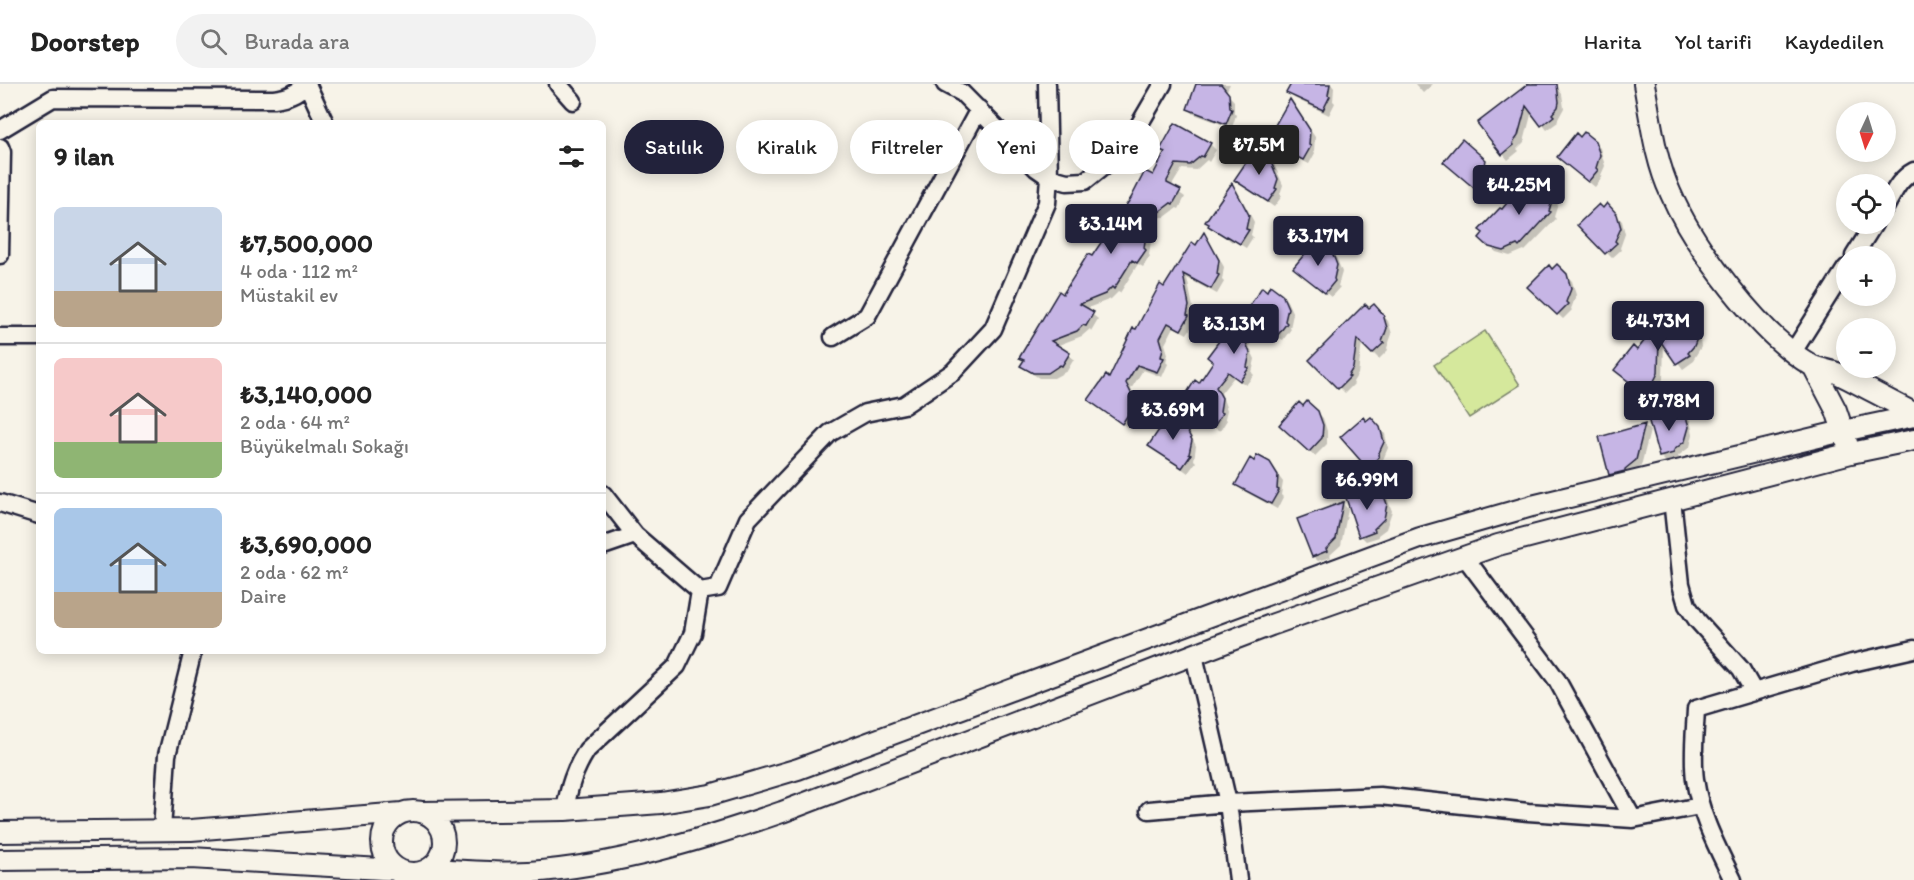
<!DOCTYPE html>
<html lang="tr">
<head>
<meta charset="utf-8">
<style>
	body { margin:0; font-family:Itim,sans-serif; background:#f2f2f2; color:#222; height:100vh; display:flex; flex-direction:column; font-size:22px; white-space:nowrap }
	* { box-sizing:border-box; margin:0 }
	p { font-size:20px; color:#767676 }
	.icon { flex:none; width:33px; height:33px; fill:none; stroke:currentColor; stroke-width:2; stroke-linecap:round; stroke-linejoin:round }
	.map { position:relative; flex:1; overflow:hidden }
	.panel { position:absolute; left:36px; top:36px; width:570px; height:534px; display:flex; flex-direction:column; background:#fff; border-radius:9px; box-shadow:0 3px 15px #0003 }
	.panel>* { flex:none }
	.hud { position:absolute; left:624px; top:36px; width:570px; height:54px; display:flex; gap:12px }
	.needle { width:39px; rotate:184deg }
	.controls { position:absolute; left:1836px; top:18px; display:grid; gap:12px }
	.controls a { display:grid; place-items:center; width:60px; height:60px; border-radius:50%; background:#fff; box-shadow:0 3px 15px #0003; font-size:30px }
	.price { position:absolute; translate:-50% -51px; padding:0 14px; border-radius:6px; background:#22223b; color:#fff; font-size:20px; line-height:39px; filter:drop-shadow(0 2px 3px #0008) }
	.price::after { content:''; position:absolute; left:50%; top:36px; width:18px; height:14px; margin-left:-9px; background:inherit; clip-path:polygon(0 0,100% 0,50% 100%) }
	.price.current { background:#222; color:#fff }
	ul { padding:0; list-style:none }
	li { display:flex; align-items:center; gap:18px; height:150px; padding:0 18px }
	li+li { border-top:2px solid #e0e0e0 }
	li span { display:grid; place-items:center; flex:none; width:168px; height:120px; border-radius:9px; color:#555 }
	li>.icon { margin-inline-start:auto }
	span .icon { width:72px; height:72px; fill:#fffc; stroke-width:1 }
	li b { font-size:26px }
	h2 { display:flex; justify-content:space-between; align-items:center; height:72px; padding:0 18px; font-size:26px }
	.chip { padding:0 21px; border-radius:27px; background:#fff; box-shadow:0 3px 15px #0003; font-size:21px; line-height:54px }
	.chip.current { background:#22223b; color:#fff }
	header { display:flex; align-items:center; gap:36px; box-sizing:border-box; height:84px; padding:0 30px; background:#fff; border-bottom:2px solid #e0e0e0 }
	header strong { font-size:28px }
	nav { display:flex; gap:33px; margin-inline-start:auto; font-size:21px }
	.search { width:420px; height:54px; background:#f2f2f2; display:flex; align-items:center; gap:15px; box-sizing:border-box; padding:0 21px; border-radius:33px; color:#767676; font-size:22px }
	.map>svg:first-child { display:block }
	.pitch { fill:#d5e89c; stroke:#7c856c; stroke-width:1.5 }
	.shadow { fill:#0003 }
	.building { fill:#c6b5e5; stroke:#22223b; stroke-width:1.5 }
	.lines { fill:none; stroke-linecap:round; stroke-linejoin:round }
	.minor-casing { stroke:#22223b; stroke-width:21 }
	.tertiary-casing { stroke:#22223b; stroke-width:24 }
	.minor { stroke:#f7f3e8; stroke-width:16 }
	.tertiary { stroke:#f7f3e8; stroke-width:20 }
</style>
</head>
<body>
<header>
<strong>Doorstep</strong>
<div class="search"><svg class="icon" aria-label="search" viewBox="0 0 24 24"><circle cx="10" cy="10" r="6"/><path d="M15 15l6 6"/></svg>Burada ara</div>
<nav><a>Harita</a><a>Yol tarifi</a><a>Kaydedilen</a></nav>
</header>
<div class="map">
<svg width="1914" height="796" viewBox="0 0 1914 796">
	<rect width="100%" height="100%" fill="#f7f3e8"/>
	<filter id="ink" filterUnits="userSpaceOnUse"><feTurbulence type="fractalNoise" baseFrequency=".0167" numOctaves="2"/><feDisplacementMap in="SourceGraphic" scale="12" xChannelSelector="R" yChannelSelector="G"/><feConvolveMatrix kernelMatrix="1 2 1 2 8 2 1 2 1" color-interpolation-filters="sRGB"/></filter>
	<g filter="url(#ink)">
		<!-- pitch -->
		<path class="pitch" d="M1485,247L1520,301L1469,334L1434,281Z"/>
		<!-- shadow -->
		<path class="shadow" d="M1198,0H1230L1226,8L1234,17V29L1236,31L1232,44L1194,30L1188,24Z
			M1293,0H1331L1334,4L1333,17L1335,19L1329,31L1294,14L1288,8Z
			M1415,0H1433L1423,9Z
			M1530,0H1555L1562,10L1564,24L1557,37L1558,38L1547,46L1532,27L1524,58L1517,65L1519,67L1508,76L1503,70Z
			M1291,18L1315,53L1314,67L1315,69L1309,80L1274,62L1268,57Z
			M1594,58L1600,64L1605,82L1601,91L1603,92L1595,103L1564,78Z
			M1210,60L1216,66L1209,78L1207,76L1196,86L1182,85L1171,103L1185,113L1179,125L1177,124L1165,133L1140,134L1151,157L1149,171L1150,172L1143,183L1138,180L1120,209L1118,208L1111,215L1085,225L1098,235L1091,247L1090,245L1082,252L1056,262L1074,275L1067,287L1054,294H1039L1028,287L1022,281L1025,277L1021,273L1064,212L1154,93L1166,69L1162,66Z
			M1265,63L1269,68L1283,101L1280,110L1282,112L1274,123L1236,96L1256,76Z
			M1485,77L1491,83L1487,98L1489,99L1480,109L1450,84Z
			M1546,100L1553,106L1558,120L1554,133L1556,135L1525,167L1524,166L1510,172L1496,168L1481,154L1502,127Z
			M1232,101L1237,106L1254,138L1251,151L1253,153L1246,164L1233,156L1232,158L1210,141Z
			M1607,122L1622,137L1625,150L1620,164L1621,166L1612,174L1579,141Z
			M1204,151L1209,156L1224,183L1222,196L1224,198L1217,210L1187,194L1194,228L1192,237L1194,239L1187,250L1174,243L1165,260L1168,270L1166,278L1168,280L1162,293L1143,286L1131,305L1137,322L1134,331L1135,333L1128,344L1090,316L1110,296L1137,247Z
			M1331,169L1337,175L1342,188L1338,202L1340,203L1331,213L1301,189Z
			M1557,182L1572,197L1576,211L1571,225L1572,226L1563,235L1529,203Z
			M1267,209L1281,211L1287,217L1293,230L1290,244L1291,245L1283,256L1263,244L1249,262L1255,275L1252,289L1254,291L1246,301L1234,293L1221,309L1227,326L1225,334L1227,336L1220,347L1186,328L1180,323L1200,301L1229,254Z
			M1374,222L1388,237L1392,250L1387,264L1388,266L1379,275L1362,258L1358,290L1353,298L1354,300L1345,309L1312,276Z
			M1682,235L1691,238L1699,248L1701,263L1693,276L1694,277L1683,285L1664,260L1663,295L1659,304L1661,305L1652,316L1622,291L1660,239L1662,242Z
			M1307,319L1323,334L1327,347V360L1315,372L1286,346Z
			M1677,327L1690,336L1693,350L1690,363L1678,372L1679,374L1666,378L1660,372Z
			M1177,329L1182,333L1196,362L1194,376L1196,378L1188,389L1150,362L1169,341Z
			M1371,335L1385,350L1388,364L1382,378L1384,379L1374,388L1368,383L1366,339Z
			M1645,342L1650,347L1641,382L1629,391L1616,396L1611,390L1601,354Z
			M1255,379H1269L1283,398L1281,411L1283,413L1277,425L1242,406L1237,401Z
			M1374,406L1378,410L1381,409L1387,414L1392,427L1386,445L1378,451L1379,453L1366,457L1361,452Z
			M1343,420L1348,425L1341,461L1330,471L1331,473L1318,477L1313,472Z"/>
		<!-- building -->
		<path class="building" d="M1196,0H1221L1229,10L1230,24L1232,25L1226,40L1187,25Z
			M1291,0H1330L1328,11L1330,12L1323,26L1286,9Z
			M1528,0H1557L1559,18L1558,23L1552,30L1554,32L1541,42L1526,22L1518,52L1513,59L1514,61L1502,71L1477,39Z
			M1290,15L1310,46L1309,61L1311,62L1303,76L1266,57Z
			M1175,39L1211,59L1203,73L1201,72L1190,81L1176,80L1167,97V99L1181,106L1173,120L1171,119L1159,128L1136,129L1146,150L1144,164L1146,166L1137,179L1132,176L1114,205L1112,203L1105,210L1080,220L1094,228L1086,242L1083,241L1077,247L1051,257L1070,269L1062,282L1060,281L1048,289H1033L1020,282L1024,276L1019,274L1059,207L1063,210L1088,170L1092,172L1131,114L1145,87L1153,91L1165,68L1160,66Z
			M1584,48L1595,57L1600,71L1596,84L1598,86L1588,98L1557,73L1576,49L1580,53Z
			M1462,55L1486,76L1482,91L1484,92L1474,104L1443,78Z
			M1264,61L1278,95L1275,104L1277,105L1268,118L1234,96L1251,71L1255,74Z
			M1537,90L1547,99L1553,113L1549,127L1551,128L1519,163L1517,161L1504,167L1489,163L1479,154L1483,149L1479,146L1500,124L1502,125L1529,92L1533,95Z
			M1232,99L1249,131L1246,145L1249,146L1240,160L1227,152L1226,153L1208,142L1209,140L1205,138Z
			M1607,119L1617,130L1621,144L1615,157L1617,159L1605,170L1577,141L1599,120L1603,124Z
			M1204,148L1219,176L1217,190L1219,191L1211,205L1183,190L1189,222L1187,231L1189,232L1181,246L1168,239L1160,254L1163,264L1161,273L1164,274L1157,288L1137,281L1126,299L1132,311V316L1129,325L1131,326L1122,340L1088,316L1106,291L1109,294L1133,244L1136,245L1160,200L1164,203L1192,158L1196,161Z
			M1321,158L1332,168L1337,181L1334,195L1335,197L1325,209L1293,184L1313,160L1317,163Z
			M1557,180L1567,190L1571,205L1566,218L1568,220L1557,231L1527,203L1549,181L1552,185Z
			M1270,201L1282,210L1288,224L1285,237L1287,239L1277,252L1257,239L1245,256L1250,269L1247,283L1249,284L1240,297L1228,288L1216,303L1222,314L1220,328L1222,329L1214,343L1178,323L1195,296L1199,299L1213,278L1207,273L1225,249L1229,252L1262,203L1267,207Z
			M1365,220L1369,224L1374,220L1383,230L1387,244L1382,258L1384,259L1372,270L1357,255L1353,284L1348,292L1350,293L1338,305L1309,276Z
			M1678,229L1681,234L1686,230L1694,241L1696,257L1694,262L1688,269L1690,271L1676,280L1659,255L1658,289L1654,297L1656,299L1646,311L1614,286L1633,262L1637,266L1660,237L1659,242Z
			M1307,317L1318,327L1323,341L1322,354L1309,368L1279,341L1299,318L1303,322Z
			M1176,326L1192,356L1189,370L1191,371L1182,384L1148,362L1165,337L1168,339Z
			M1677,326L1679,331L1685,329L1689,343L1685,357L1674,366V369L1659,373L1648,334Z
			M1363,333L1366,337L1371,333L1380,343L1384,358L1378,371L1379,373L1367,384L1340,353Z
			M1645,340L1636,376L1625,385V387L1609,391L1599,353Z
			M1257,371L1270,378L1278,391L1277,405L1279,406L1271,420L1235,401L1250,374L1254,377Z
			M1374,404L1376,409L1382,407L1387,420L1384,435L1374,445L1375,447L1359,453L1346,414Z
			M1343,418L1336,455L1326,465L1327,467L1312,473L1297,435Z"/>
		<g class="lines">
			<!-- minor casing -->
			<g class="minor-casing">
				<path id="minor" d="M307,0L325,39
					M558,0L573,17
					M945,0L962,9L1036,84L1049,93L1067,98L1085,97L1125,65L1163,0
					M0,46L53,14L274,15C288,13 296,10 306,0
					M0,63L2,68L0,171
					M1886,122C1894,108 1899,95 1914,87
					M1854,172L1874,140
					M0,253H39
					M833,253L867,232L979,25
					M1793,268L1846,184
					M603,410L635,451L700,507
					M1672,415L1681,500L1687,521L1697,536L1741,585L1753,606
					M0,419L39,431
					M603,462L635,451
					M1464,472L1557,596L1633,735
					M1194,571L1228,719L1238,796
					M565,726C569,703 574,686 587,666L677,582L693,549L700,507L718,504L748,435L830,349L865,329L904,321L953,288L993,245L1047,119L1049,93L1047,0
					M1149,726L1228,719L1380,712L1528,728L1633,735L1700,722
					M162,746L167,671L193,567
					M1733,796C1717,763 1700,732 1695,695C1692,673 1695,648 1696,625L1852,579L1914,565"/>
			</g>
			<!-- tertiary casing -->
			<g class="tertiary-casing">
				<path id="tertiary" d="M1644,0C1651,37 1655,76 1671,110C1694,163 1761,252 1811,281C1819,285 1829,286 1837,289C1863,302 1888,316 1914,329
					M1813,282L1836,326L1847,359
					M382 758a31 31 0 1 1 62 0a31 31 0 1 1-62 0Z
					M422,728L565,726L661,719L710,711L798,685L1420,454L1532,422L1843,347L1914,332
					M0,748L191,746L402,729
					M0,776L191,774L399,786L403,796
					M431,796L428,785C461,786 496,790 529,788C615,782 701,756 782,728L1271,541L1498,461L1851,369L1914,356"/>
			</g>
			<!-- minor -->
			<use href="#minor" class="minor"/>
			<!-- tertiary -->
			<use href="#tertiary" class="tertiary"/>
		</g>
	</g>
</svg>
<div class="controls">
<a><svg class="needle" viewBox="-14 -14 28 28"><path d="M0-13l5 13h-10z" fill="#e53935"/><path d="M0 13l5-13h-10z" fill="#767676"/></svg></a>
<a><svg class="icon" aria-label="locate" viewBox="0 0 24 24"><circle cx="12" cy="12" r="6"/><path d="M12 2v4M12 18v4M2 12h4M18 12h4"/></svg></a>
<a>+</a>
<a>−</a>
</div>
<b class="price current" style="left:1259px;top:92px">₺7.5M</b>
<b class="price" style="left:1519px;top:132px">₺4.25M</b>
<b class="price" style="left:1111px;top:171px">₺3.14M</b>
<b class="price" style="left:1318px;top:183px">₺3.17M</b>
<b class="price" style="left:1658px;top:268px">₺4.73M</b>
<b class="price" style="left:1234px;top:271px">₺3.13M</b>
<b class="price" style="left:1669px;top:348px">₺7.78M</b>
<b class="price" style="left:1173px;top:357px">₺3.69M</b>
<b class="price" style="left:1367px;top:427px">₺6.99M</b>
<div class="hud">
<a class="chip current">Satılık</a>
<a class="chip">Kiralık</a>
<a class="chip">Filtreler</a>
<a class="chip">Yeni</a>
<a class="chip">Daire</a>
</div>
<section class="panel">
<h2>9 ilan<svg class="icon" aria-label="filters" viewBox="0 0 24 24"><path d="M4 7h16M4 17h16"/><circle cx="9" cy="7" r="2"/><circle cx="15" cy="17" r="2"/></svg></h2>
<ul>
<li><span style="background:linear-gradient(#c9d6e8 70%,#b9a48a 0)"><svg class="icon" aria-label="home" viewBox="0 0 24 24"><path d="M3 11l9-7 9 7M6 9v11h12V9"/></svg></span><div><b>₺7,500,000</b><p>4 oda · 112 m²</p><p>Müstakil ev</p></div></li>
<li><span style="background:linear-gradient(#f6c9c9 70%,#8fb573 0)"><svg class="icon" aria-label="home" viewBox="0 0 24 24"><path d="M3 11l9-7 9 7M6 9v11h12V9"/></svg></span><div><b>₺3,140,000</b><p>2 oda · 64 m²</p><p>Büyükelmalı Sokağı</p></div></li>
<li><span style="background:linear-gradient(#a9c7e8 70%,#b9a48a 0)"><svg class="icon" aria-label="home" viewBox="0 0 24 24"><path d="M3 11l9-7 9 7M6 9v11h12V9"/></svg></span><div><b>₺3,690,000</b><p>2 oda · 62 m²</p><p>Daire</p></div></li>
</ul>
</section>
</div>
</body>
</html>
